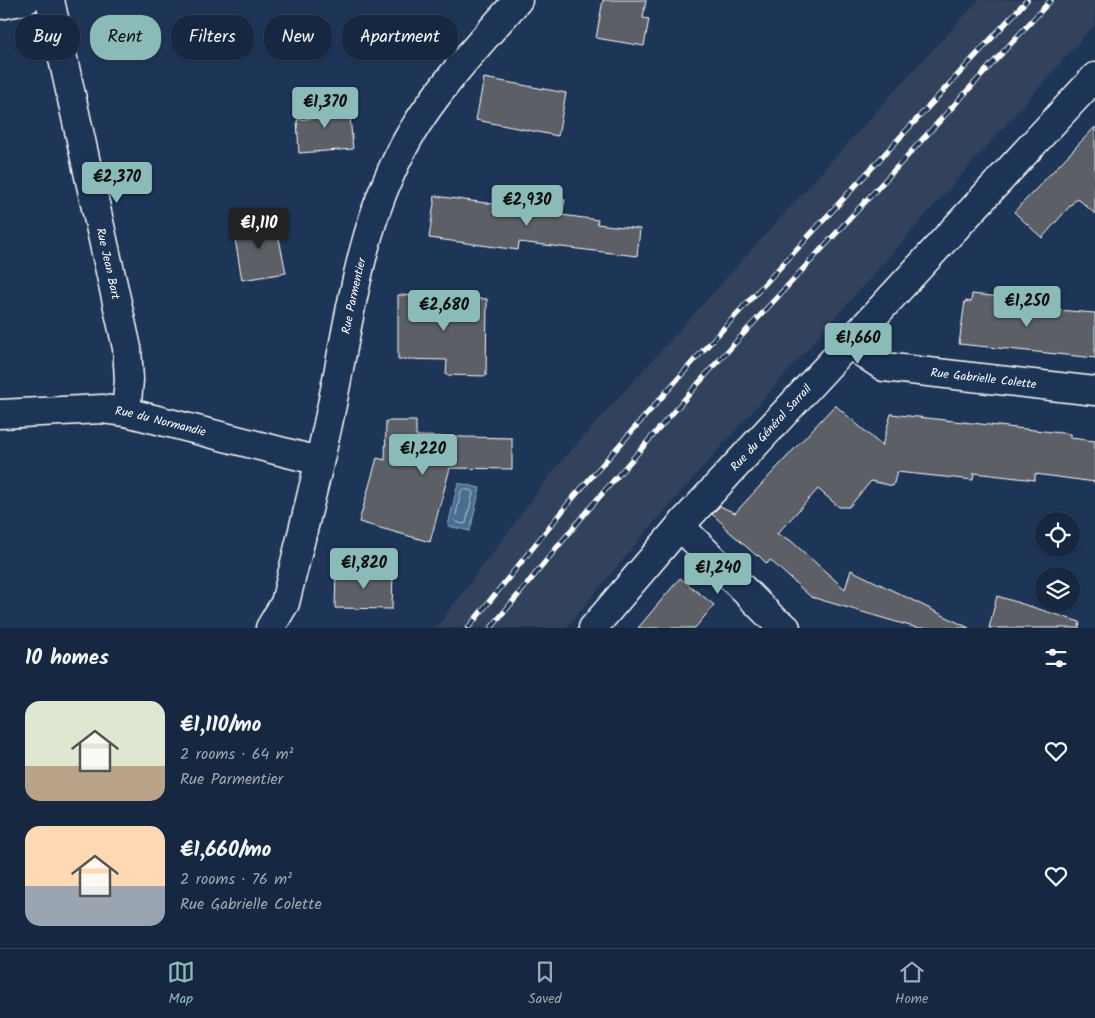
<!DOCTYPE html>
<html lang="en">
<head>
<meta charset="utf-8">
<style>
	body { margin:0; font-family:Kalam,sans-serif; background:#1f3048; color:#f1f3f6; height:100vh; display:flex; flex-direction:column; font-size:19px; white-space:nowrap }
	* { box-sizing:border-box; margin:0 }
	p { font-size:16px; color:#9ea6b1 }
	.icon { flex:none; width:28px; height:28px; fill:none; stroke:currentColor; stroke-width:2; stroke-linecap:round; stroke-linejoin:round }
	.map { position:relative; height:628px; overflow:hidden }
	.details { display:flex; flex-direction:column; background:#162841; flex:1 }
	.details>* { flex:none }
	.top-card { position:absolute; left:15px; top:15px; width:500px; height:45px; display:flex; gap:10px }
	.tools { position:absolute; left:1035px; top:512px; display:grid; gap:10px }
	.tools a { display:grid; place-items:center; width:45px; height:45px; border-radius:50%; background:#162841; box-shadow:0 1px 4px #0004,0 0 0 1px #35445a; font-size:25px }
	.price { position:absolute; translate:-50% -42px; padding:0 11px; border-radius:5px; background:#8bbbb9; color:#111; font-size:16px; line-height:32px; filter:drop-shadow(0 1px 2px #0008) }
	.price::after { content:''; position:absolute; left:50%; top:30px; width:15px; height:11px; margin-left:-8px; background:inherit; clip-path:polygon(0 0,100% 0,50% 100%) }
	.price.on { background:#222; color:#fff }
	ul { padding:0; list-style:none }
	li { display:flex; align-items:center; gap:15px; height:125px; padding:0 25px }
	li span { display:grid; place-items:center; flex:none; width:140px; height:100px; border-radius:15px; color:#555 }
	li>.icon { margin-inline-start:auto }
	span .icon { width:60px; height:60px; fill:#fffc; stroke-width:1 }
	li b { font-size:21px }
	h2 { display:flex; justify-content:space-between; align-items:center; height:60px; padding:0 25px; font-size:21px }
	.chip { padding:0 18px; border-radius:20px; background:#162841; box-shadow:0 1px 4px #0004,0 0 0 1px #35445a; font-size:18px; line-height:45px }
	.chip.on { background:#8bbbb9; color:#111 }
	.menu { display:flex; justify-content:space-around; align-items:center; height:70px; border-top:1px solid #35445a; background:#162841; font-size:14px; color:#9ea6b1 }
	.menu a { display:grid; justify-items:center; gap:2px }
	.menu .on { color:#8bbbb9 }
	.map>svg:first-child { display:block }
	.built { fill:#30425c }
	.water { fill:#486e90; stroke:#91a8bc }
	.lines { fill:none; stroke-linecap:round; stroke-linejoin:round }
	.shore { stroke:#b6c5d3; stroke-width:1 }
	.building { fill:#5c5f66; stroke:#fff }
	.minor-casing { stroke:#fff; stroke-width:31 }
	.minor { stroke:#1d3557; stroke-width:28 }
	.rail-casing { stroke:#fff; stroke-width:5.5 }
	.rail { stroke:#1d3557; stroke-width:4; stroke-dasharray:11; stroke-linecap:butt }
	.labels { text-anchor:middle; stroke-width:5; stroke-linejoin:round; paint-order:stroke }
	.street-label { font-size:12px; fill:#fff; stroke:#1d3557 }
</style>
</head>
<body>
<div class="map">
<svg width="1095" height="628" viewBox="0 0 1095 628">
	<rect width="100%" height="100%" fill="#1d3557"/>
	<filter id="ink" filterUnits="userSpaceOnUse"><feTurbulence type="fractalNoise" baseFrequency=".02" numOctaves="2"/><feDisplacementMap in="SourceGraphic" scale="10" xChannelSelector="R" yChannelSelector="G"/><feConvolveMatrix kernelMatrix="1 2 1 2 8 2 1 2 1" color-interpolation-filters="sRGB"/></filter>
	<g filter="url(#ink)">
		<!-- built -->
		<path class="built" d="M979,0H1095V24L651,526L566,628H436L557,466L899,86Z"/>
		<!-- water -->
		<path class="water" d="M458,483L480,488L470,531L448,526Z"/>
		<g class="lines">
			<!-- shore -->
			<path class="shore" d="M464,489L472,491L473,493L466,523L464,524L456,522L455,520L461,491Z"/>
		</g>
		<!-- building -->
		<path class="building" d="M603,0H646L643,18L649,19L644,46L596,38Z
			M484,78L566,93L558,136L476,120Z
			M342,101L343,116H350L353,149L299,153L297,120L314,118L313,103Z
			M1095,127V214L1077,198L1042,238L1014,212Z
			M533,195L565,200L562,215L598,220L597,224L640,229L637,256L519,242L518,250L429,238L435,196L530,209Z
			M275,219L286,273L242,280L233,227Z
			M972,294L1019,299L1018,307L1095,313V358L959,344L965,301L971,302Z
			M398,295L487,299L486,376L446,375L447,360L398,359Z
			M835,405L882,446L891,414L1070,434V438L1095,441V482L1035,474V480L974,473L973,480L897,472L893,486L871,481L849,507H839L818,489L777,534L790,540L845,589L851,570L969,628H917L811,597L770,560L767,564L758,555L757,556L723,526L724,525L712,514L720,506L735,513Z
			M386,421H416V436L512,438V469L450,468L430,542L359,522L377,458L385,460Z
			M336,571L393,572L392,609L335,608Z
			M680,578L714,605L695,628H638Z
			M997,596L1080,622L1079,628H989Z"/>
		<g class="lines">
			<!-- minor casing -->
			<g class="minor-casing">
				<g id="minor">
					<path id="s1" d="M50,0L127,348L129,380L126,412"/>
					<path d="M0,5L26,0"/>
					<path id="s2" d="M849,344L884,367L1095,391"/>
					<path id="s3" d="M0,414L102,409L126,412L319,461"/>
					<path d="M680,526L774,620L786,628"/>
					<path id="s4" d="M270,628L285,603C300,542 316,480 329,419C349,326 358,231 404,146C431,95 480,43 518,0"/>
					<path id="s5" d="M593,628L680,526L1095,77"/>
				</g>
			</g>
			<!-- minor -->
			<use href="#minor" class="minor"/>
			<!-- rail casing -->
			<g class="rail-casing">
				<path id="rail" d="M468,628L572,499L698,356L1027,0
					M491,628L587,511L711,369L1051,0"/>
			</g>
			<!-- rail -->
			<use href="#rail" class="rail"/>
		</g>
	</g>
	<g class="labels">
		<!-- street labels -->
		<g class="street-label">
			<text dy="4" stroke="none"><textPath href="#s1" startOffset="270">Rue Jean Bart</textPath></text>
			<text dy="4" stroke="none"><textPath href="#s4" startOffset="344">Rue Parmentier</textPath></text>
			<text dy="4" stroke="none"><textPath href="#s2" startOffset="142">Rue Gabrielle Colette</textPath></text>
			<text dy="4" stroke="none"><textPath href="#s3" startOffset="162">Rue du Normandie</textPath></text>
			<text dy="4" stroke="none"><textPath href="#s5" startOffset="268">Rue du Général Sarrail</textPath></text>
		</g>
	</g>
</svg>
<div class="tools">
<a><svg class="icon" aria-label="locate" viewBox="0 0 24 24"><circle cx="12" cy="12" r="6"/><path d="M12 2v4M12 18v4M2 12h4M18 12h4"/></svg></a>
<a><svg class="icon" aria-label="layers" viewBox="0 0 24 24"><path d="M12 4l9 5-9 5-9-5zM3 14l9 5 9-5"/></svg></a>
</div>
<b class="price" style="left:325px;top:129px">€1,370</b>
<b class="price" style="left:117px;top:204px">€2,370</b>
<b class="price" style="left:527px;top:227px">€2,930</b>
<b class="price on" style="left:259px;top:250px">€1,110</b>
<b class="price" style="left:1027px;top:328px">€1,250</b>
<b class="price" style="left:444px;top:332px">€2,680</b>
<b class="price" style="left:858px;top:365px">€1,660</b>
<b class="price" style="left:423px;top:476px">€1,220</b>
<b class="price" style="left:364px;top:590px">€1,820</b>
<b class="price" style="left:718px;top:595px">€1,240</b>
<div class="top-card">
<a class="chip">Buy</a>
<a class="chip on">Rent</a>
<a class="chip">Filters</a>
<a class="chip">New</a>
<a class="chip">Apartment</a>
</div>
</div>
<section class="details">
<h2>10 homes<svg class="icon" aria-label="filters" viewBox="0 0 24 24"><path d="M4 7h16M4 17h16"/><circle cx="9" cy="7" r="2"/><circle cx="15" cy="17" r="2"/></svg></h2>
<ul>
<li><span style="background:linear-gradient(#dfe7d0 65%,#b9a48a 0)"><svg class="icon" aria-label="home" viewBox="0 0 24 24"><path d="M3 11l9-7 9 7M6 9v11h12V9"/></svg></span><div><b>€1,110/mo</b><p>2 rooms · 64 m²</p><p>Rue Parmentier</p></div><svg class="icon" aria-label="heart" viewBox="0 0 24 24"><path d="M12 20l-8-8c-3-5 5-10 8-4 3-6 11-1 8 4z"/></svg></li>
<li><span style="background:linear-gradient(#ffd9b3 60%,#9aa5b1 0)"><svg class="icon" aria-label="home" viewBox="0 0 24 24"><path d="M3 11l9-7 9 7M6 9v11h12V9"/></svg></span><div><b>€1,660/mo</b><p>2 rooms · 76 m²</p><p>Rue Gabrielle Colette</p></div><svg class="icon" aria-label="heart" viewBox="0 0 24 24"><path d="M12 20l-8-8c-3-5 5-10 8-4 3-6 11-1 8 4z"/></svg></li>
</ul>
</section>
<nav class="menu">
<a class="on"><svg class="icon" aria-label="map" viewBox="0 0 24 24"><path d="M3 6l6-2 6 2 6-2v14l-6 2-6-2-6 2zM9 4v14M15 6v14"/></svg>Map</a>
<a><svg class="icon" aria-label="saved" viewBox="0 0 24 24"><path d="M7 4h10v16l-5-4-5 4z"/></svg>Saved</a>
<a><svg class="icon" aria-label="home" viewBox="0 0 24 24"><path d="M3 11l9-7 9 7M6 9v11h12V9"/></svg>Home</a>
</nav>
</body>
</html>
